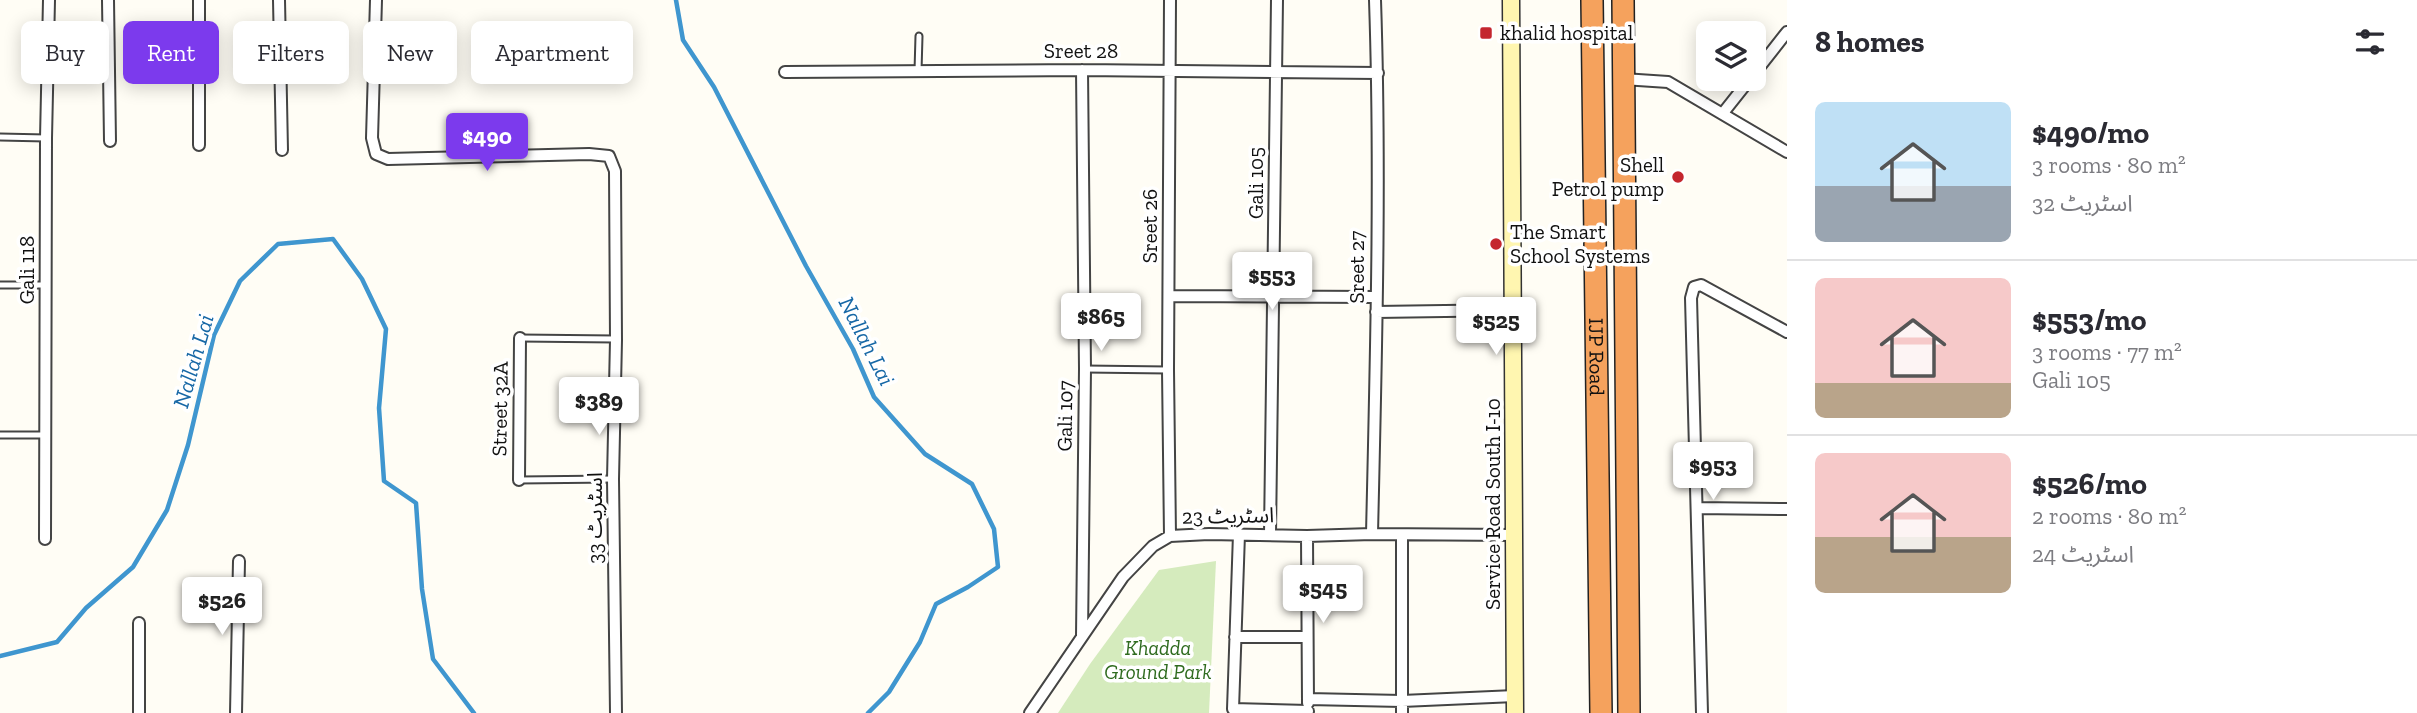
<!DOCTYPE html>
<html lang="en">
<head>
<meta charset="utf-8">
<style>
	body { margin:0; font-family:"Zilla Slab","Noto Sans Arabic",serif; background:#f7f7f7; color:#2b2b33; height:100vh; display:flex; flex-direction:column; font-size:26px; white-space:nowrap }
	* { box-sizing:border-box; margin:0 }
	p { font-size:23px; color:#7c7c81 }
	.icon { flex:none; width:38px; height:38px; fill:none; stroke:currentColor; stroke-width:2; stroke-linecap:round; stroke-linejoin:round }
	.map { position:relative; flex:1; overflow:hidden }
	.sheet { display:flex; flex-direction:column; background:#fff; width:630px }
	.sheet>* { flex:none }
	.guide { position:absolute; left:21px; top:21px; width:665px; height:63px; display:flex; gap:14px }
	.fabs { position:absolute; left:1696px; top:21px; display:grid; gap:14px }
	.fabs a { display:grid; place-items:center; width:70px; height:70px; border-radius:10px; background:#fff; box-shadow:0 4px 18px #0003; font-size:35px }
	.price { position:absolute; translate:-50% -60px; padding:0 16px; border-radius:7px; background:#fff; color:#222; font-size:23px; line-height:46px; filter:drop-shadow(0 2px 4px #0008) }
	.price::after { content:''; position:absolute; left:50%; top:42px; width:21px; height:16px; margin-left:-10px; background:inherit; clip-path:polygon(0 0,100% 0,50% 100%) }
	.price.selected { background:#7c3aed; color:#fff }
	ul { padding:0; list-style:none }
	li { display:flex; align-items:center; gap:21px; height:175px; padding:0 28px }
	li+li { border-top:2px solid #e1e1e2 }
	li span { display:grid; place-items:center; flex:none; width:196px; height:140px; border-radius:10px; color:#555 }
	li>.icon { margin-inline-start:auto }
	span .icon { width:84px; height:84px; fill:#fffc; stroke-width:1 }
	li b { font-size:30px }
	h2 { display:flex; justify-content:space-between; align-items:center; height:84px; padding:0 28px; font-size:30px }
	.tag { padding:0 24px; border-radius:10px; background:#fff; box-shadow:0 4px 18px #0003; font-size:24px; line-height:63px }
	.tag.selected { background:#7c3aed; color:#fff }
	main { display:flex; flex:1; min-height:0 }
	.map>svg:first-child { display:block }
	.green { fill:#d5ebbd }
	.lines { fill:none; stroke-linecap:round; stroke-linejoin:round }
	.stream { stroke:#3f96cf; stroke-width:4.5 }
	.lane-casing { stroke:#444; stroke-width:9 }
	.street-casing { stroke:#444; stroke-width:14 }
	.secondary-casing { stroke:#333; stroke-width:19 }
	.highway-casing { stroke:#222; stroke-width:24 }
	.lane { stroke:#fff; stroke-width:5 }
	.street { stroke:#fff; stroke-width:10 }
	.secondary { stroke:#fff6b0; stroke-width:16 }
	.highway { stroke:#f5a25d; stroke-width:21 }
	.poi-dot { fill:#c4262e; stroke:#fff; stroke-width:2.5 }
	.labels { text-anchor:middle; stroke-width:7; stroke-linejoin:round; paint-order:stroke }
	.poi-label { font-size:21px; fill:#111; stroke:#fff; text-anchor:start }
	.street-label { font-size:21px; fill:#111; stroke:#fff }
	.park-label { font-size:21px; font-style:italic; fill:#2f6b1f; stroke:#fff }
	.water-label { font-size:23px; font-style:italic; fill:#1768a6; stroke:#fff }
</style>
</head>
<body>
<main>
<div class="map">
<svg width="1787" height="713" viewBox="0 0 1787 713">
	<rect width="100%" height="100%" fill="#fffdf5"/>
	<!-- green -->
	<path class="green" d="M1216,561L1209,713H1058L1090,664L1159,570Z"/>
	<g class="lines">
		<!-- stream -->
		<path class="stream" d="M676,0L683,40L714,87L806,266L853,349L874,397L925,454L972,484L994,529L998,567L968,587L936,604L920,642L889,692L868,713
			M0,656L57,642L86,608L133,567L167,510L188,445L214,335L240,281L278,244L333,239L362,279L386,329L379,408L384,481L416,503L422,589L433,659L474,713"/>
		<!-- lane casing -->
		<g class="lane-casing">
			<path id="lane" d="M918,71L919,36
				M0,137L46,138
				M0,285H47
				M520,338L615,339
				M1085,369L1168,370
				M0,435H45
				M519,480L613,479"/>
		</g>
		<!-- street casing -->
		<g class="street-casing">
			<path id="street" d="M108,0L110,141
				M199,0V145
				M279,0L282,150
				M376,0L372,138L376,154L388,159L589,154L609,156L615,171L616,340L613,479L616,713
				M1170,0L1168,370L1170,536
				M785,72L1082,70L1378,73
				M1754,74L1787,32
				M1623,79L1668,82L1787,152
				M1723,113L1750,79
				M1169,296L1375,297
				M1376,312L1514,310
				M519,480L520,338
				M1697,508L1787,509
				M1239,534L1233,709L1308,711
				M1270,534L1277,0
				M1372,534C1376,356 1381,178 1375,0
				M1402,535V713
				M1307,536L1308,703
				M45,539L46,138L49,0
				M1082,636L1085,369L1082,70
				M1235,637H1307
				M1308,699L1402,701L1515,696
				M139,713V623
				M236,713L239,561
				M1030,713L1123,577L1153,546L1170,536L1209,534L1307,536L1372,534L1514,535
				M1702,713L1691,298L1694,287L1701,285L1787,332"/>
		</g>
		<!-- secondary casing -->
		<g class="secondary-casing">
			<path id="secondary" d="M1511,0L1515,713"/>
		</g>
		<!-- highway casing -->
		<g class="highway-casing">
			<g id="highway">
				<path id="s1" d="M1592,0L1601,713"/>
				<path d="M1623,0L1629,713"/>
			</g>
		</g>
		<!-- lane -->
		<use href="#lane" class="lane"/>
		<!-- street -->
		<use href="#street" class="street"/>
		<!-- secondary -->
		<use href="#secondary" class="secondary"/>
		<!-- highway -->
		<use href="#highway" class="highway"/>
	</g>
	<!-- markers -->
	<g class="poi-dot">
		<rect x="1479" y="26" width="14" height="14" rx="3.5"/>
		<circle cx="1678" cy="177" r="7"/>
		<circle cx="1496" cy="244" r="7"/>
	</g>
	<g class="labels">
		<!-- poi labels -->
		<g class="poi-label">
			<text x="1500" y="40">khalid hospital</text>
			<text x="1664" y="172" text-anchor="end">Shell<tspan x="1664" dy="24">Petrol pump</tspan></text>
			<text x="1510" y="239">The Smart<tspan x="1510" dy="24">School Systems</tspan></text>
		</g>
		<!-- street labels -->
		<g class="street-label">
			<text x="1081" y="58">Sreet 28</text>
			<text transform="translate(1256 183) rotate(-90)" y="7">Gali 105</text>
			<text transform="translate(1150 226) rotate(-90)" y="7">Sreet 26</text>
			<text transform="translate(1357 267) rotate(-90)" y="7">Sreet 27</text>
			<text transform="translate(27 270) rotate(-90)" y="7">Gali 118</text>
			<text dy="7" stroke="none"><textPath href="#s1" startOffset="357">IJP Road</textPath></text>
			<text transform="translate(500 409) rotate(-89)" y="7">Street 32A</text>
			<text transform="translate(1065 416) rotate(-89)" y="7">Gali 107</text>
			<text transform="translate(1493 504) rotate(-90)" y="7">Service Road South I-10</text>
			<text transform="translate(1228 516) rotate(-1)" y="7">اسٹریٹ 23</text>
			<text transform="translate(595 518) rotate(-90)" y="7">اسٹریٹ 33</text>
		</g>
		<!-- park labels -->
		<g class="park-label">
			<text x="1158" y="655">Khadda<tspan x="1158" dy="24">Ground Park</tspan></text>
		</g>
		<!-- water labels -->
		<g class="water-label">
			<text transform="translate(867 341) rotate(63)" y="8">Nallah Lai</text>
			<text transform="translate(193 361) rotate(-74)" y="8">Nallah Lai</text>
		</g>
	</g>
</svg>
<div class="fabs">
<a><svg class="icon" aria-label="layers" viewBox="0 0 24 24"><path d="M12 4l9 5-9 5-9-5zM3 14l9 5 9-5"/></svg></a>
</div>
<b class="price selected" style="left:487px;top:173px">$490</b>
<b class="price" style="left:1272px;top:312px">$553</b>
<b class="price" style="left:1101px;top:353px">$865</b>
<b class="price" style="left:1496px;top:357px">$525</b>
<b class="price" style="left:599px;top:437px">$389</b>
<b class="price" style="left:1713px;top:502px">$953</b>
<b class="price" style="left:1323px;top:625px">$545</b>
<b class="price" style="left:222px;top:637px">$526</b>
<div class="guide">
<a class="tag">Buy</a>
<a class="tag selected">Rent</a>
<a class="tag">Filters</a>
<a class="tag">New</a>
<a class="tag">Apartment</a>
</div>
</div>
<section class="sheet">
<h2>8 homes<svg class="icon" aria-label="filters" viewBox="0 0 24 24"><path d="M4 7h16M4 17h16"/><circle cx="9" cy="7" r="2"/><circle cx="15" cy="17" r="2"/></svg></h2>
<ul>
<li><span style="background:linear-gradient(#bfe0f5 60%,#9aa5b1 0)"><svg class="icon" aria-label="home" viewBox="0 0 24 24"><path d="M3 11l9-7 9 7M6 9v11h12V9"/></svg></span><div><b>$490/mo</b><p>3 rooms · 80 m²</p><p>اسٹریٹ 32</p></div></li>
<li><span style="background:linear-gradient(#f6c9c9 75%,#b9a48a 0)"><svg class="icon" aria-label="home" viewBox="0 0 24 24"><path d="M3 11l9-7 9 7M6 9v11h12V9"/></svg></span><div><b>$553/mo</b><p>3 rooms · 77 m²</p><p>Gali 105</p></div></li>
<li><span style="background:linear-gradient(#f6c9c9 60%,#b9a48a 0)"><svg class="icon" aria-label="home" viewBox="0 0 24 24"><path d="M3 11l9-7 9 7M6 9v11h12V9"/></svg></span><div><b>$526/mo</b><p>2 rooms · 80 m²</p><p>اسٹریٹ 24</p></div></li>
</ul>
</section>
</main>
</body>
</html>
